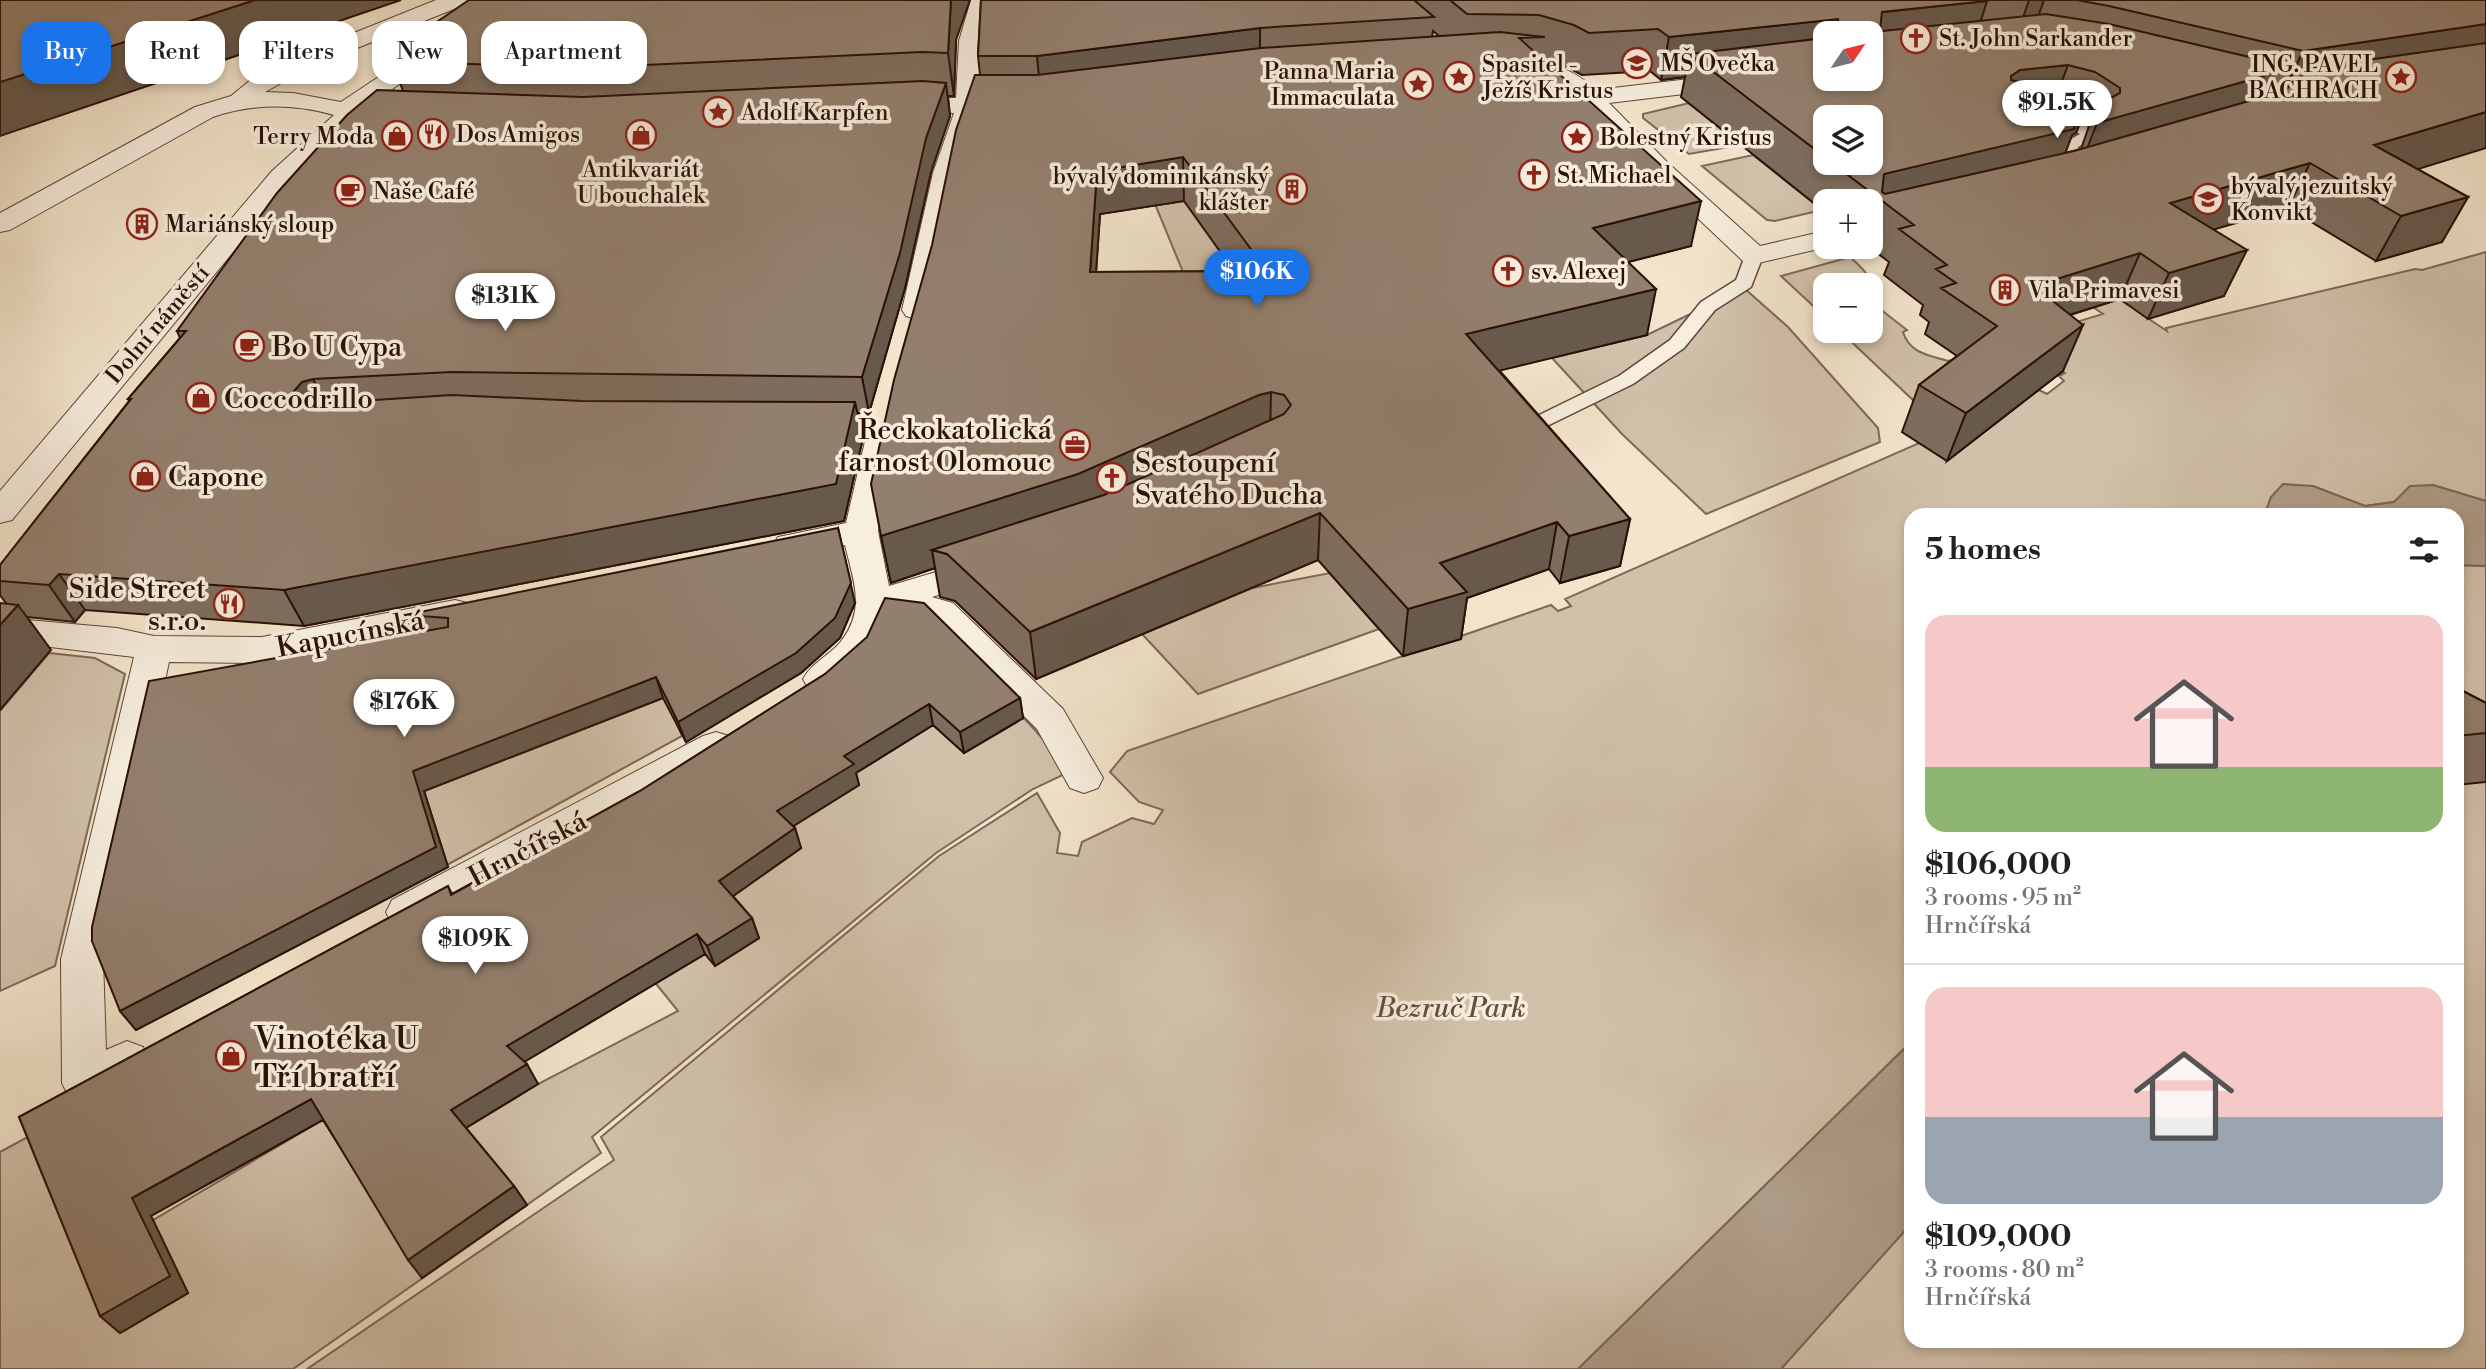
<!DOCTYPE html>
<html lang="en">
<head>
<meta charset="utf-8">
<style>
	body { margin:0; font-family:"Libre Bodoni",serif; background:#f6f6f6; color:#202124; height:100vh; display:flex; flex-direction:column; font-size:26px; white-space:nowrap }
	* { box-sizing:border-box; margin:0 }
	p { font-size:23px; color:#757577 }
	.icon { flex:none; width:38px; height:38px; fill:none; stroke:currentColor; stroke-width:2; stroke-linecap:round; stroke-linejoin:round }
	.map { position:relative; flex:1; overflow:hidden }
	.panel { position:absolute; left:1904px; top:508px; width:560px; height:840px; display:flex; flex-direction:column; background:#fff; border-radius:21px; box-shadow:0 4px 10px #0003 }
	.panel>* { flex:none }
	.banner { position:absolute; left:21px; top:21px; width:665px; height:63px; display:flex; gap:14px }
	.needle { width:46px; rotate:55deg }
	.buttons { position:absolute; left:1813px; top:21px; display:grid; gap:14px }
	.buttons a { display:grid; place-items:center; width:70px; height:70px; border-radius:14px; background:#fff; box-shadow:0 4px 10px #0003; font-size:35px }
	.price { position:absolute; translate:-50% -60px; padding:0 16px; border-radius:24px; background:#fff; color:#222; font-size:23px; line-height:46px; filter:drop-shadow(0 2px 4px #0008) }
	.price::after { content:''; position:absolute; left:50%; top:42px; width:21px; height:16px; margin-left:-10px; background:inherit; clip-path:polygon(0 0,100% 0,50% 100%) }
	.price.selected { background:#1a73e8; color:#fff }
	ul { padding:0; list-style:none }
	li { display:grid; align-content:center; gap:14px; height:371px; padding:0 21px }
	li+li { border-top:2px solid #e0e0e0 }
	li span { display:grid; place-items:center; height:217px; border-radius:21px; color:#555 }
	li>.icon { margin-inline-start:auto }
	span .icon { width:126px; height:126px; fill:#fffc; stroke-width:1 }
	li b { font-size:30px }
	h2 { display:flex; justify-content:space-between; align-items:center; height:84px; padding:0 21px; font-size:30px }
	.chip { padding:0 24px; border-radius:21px; background:#fff; box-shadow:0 4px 10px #0003; font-size:24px; line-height:63px }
	.chip.selected { background:#1a73e8; color:#fff }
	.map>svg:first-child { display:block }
	.green { fill:#d1c1aa; stroke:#7e6858; stroke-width:2 }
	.water { fill:#af9d89; stroke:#7a6555; stroke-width:2 }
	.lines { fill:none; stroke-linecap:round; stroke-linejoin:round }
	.service-casing { stroke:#5c4538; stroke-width:3 }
	.pedestrian-casing { stroke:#5c4538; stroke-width:2 }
	.service { fill:#f7eede; fill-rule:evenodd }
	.pedestrian { fill:#f7eede; fill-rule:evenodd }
	.wall { fill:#7e6d5e; stroke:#2a1006; stroke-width:2; fill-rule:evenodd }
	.shaded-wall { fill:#67594c; stroke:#2a1006; stroke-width:2 }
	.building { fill:#937f6d; stroke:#2a1006; stroke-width:2; fill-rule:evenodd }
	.labels { text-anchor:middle; stroke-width:7; stroke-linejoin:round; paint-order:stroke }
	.far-poi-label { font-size:23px; fill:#2a1006; stroke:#f7eede; text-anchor:start }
	.far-street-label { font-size:23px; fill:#2a1006; stroke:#f7eede }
	.poi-label { font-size:28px; fill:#2a1006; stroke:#f7eede; text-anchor:start }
	.street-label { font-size:28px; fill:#2a1006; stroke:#f7eede }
	.park-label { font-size:28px; font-style:italic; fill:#644e3f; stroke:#f7eede }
	.near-poi-label { font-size:33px; fill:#2a1006; stroke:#f7eede; text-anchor:start }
</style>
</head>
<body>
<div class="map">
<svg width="2486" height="1369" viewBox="0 0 2486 1369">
	<rect width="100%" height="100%" fill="#f3e5cc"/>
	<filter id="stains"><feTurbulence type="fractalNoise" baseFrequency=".00286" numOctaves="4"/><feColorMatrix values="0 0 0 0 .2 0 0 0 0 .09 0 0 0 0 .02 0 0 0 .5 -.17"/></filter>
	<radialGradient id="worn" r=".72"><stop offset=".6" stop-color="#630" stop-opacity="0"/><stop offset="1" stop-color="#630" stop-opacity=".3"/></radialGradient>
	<!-- green -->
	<path class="green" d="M1689,103L1741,145L1689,154L1643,118V114Z
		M1753,155L1822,210L1775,221L1767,220L1702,166Z
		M1172,184L1252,296L1190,289L1148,187Z
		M2486,252V501L2433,485L2394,502L2365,506L2313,486L2271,497L2265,514H1911V1042L1578,1369H307L614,1160L601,1137L939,856L1037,793L1060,833L1057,853L1078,856L1082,842L1132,818L1154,824L1163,810L1139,802L1110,772L1127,751L1551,605L1558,611L1571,606L1565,599L1919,443L1944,457L2039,390L2047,394L2064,381L2059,376L2065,373L2049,360L1915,402L1840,331H1871V302L1907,330L1903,332C1910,354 1929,355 1948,361L2103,314L2093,307L2119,299L2167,331L2166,328L2415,269L2422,270Z
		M1850,257C1863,269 1876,279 1871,298V285H1825V317L1781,276Z
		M1744,288L1788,327L1878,428L1880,442L1706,514L1622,434L1552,358L1647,335Z
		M2457,565L2486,566V1369H1781L1911,1222V1340H2457Z
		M1330,573L1379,629L1198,694L1142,634L1247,589Z
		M49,653L95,658L125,674L55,966L0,991V711Z
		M658,676L682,736L447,865L421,782Z
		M1024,718L1063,761L1065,774L1033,789L936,853L592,1137L601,1153L293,1369H0V1152L37,1132L153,1220L326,1118L464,1129L538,1084L678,1011L628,949L725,902L801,848L784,832L849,777L933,725L964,753Z"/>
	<!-- water -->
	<path class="water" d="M2283,484L2313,486L2365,506L2394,502L2410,486L2433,485L2486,501V566L2457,565V514H2265L2271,497Z
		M1911,1042V1224L1781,1369H1578Z"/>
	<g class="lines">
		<!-- service casing -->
		<g class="service-casing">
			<path id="service" d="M2055,109L2101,134L2078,147L2077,170L2086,179L2083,183H2071L2059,171L2062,144L2080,134L2053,119L2041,118L2039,115L2041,112Z
				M1754,250L1763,256L1751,287L1715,310L1684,348L1633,384L1547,426H1533L1530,422L1533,418L1619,376L1670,340L1701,302L1736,280L1745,256Z"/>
		</g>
		<!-- pedestrian casing -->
		<g class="pedestrian-casing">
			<path id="pedestrian" d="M436,0H467L464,5L310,67L265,92L293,93L341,102L494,0H520L368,106L410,108L413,113L410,118L356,120L290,183L12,520L0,523V491L272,171L334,115C294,104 253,103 213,117L10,230L0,232V213L195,107L231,96L253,78L294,57Z
				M971,0H993L983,41L981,100L1022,103L1025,108L1022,113L978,114L959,173L930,310L926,316L916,319L906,316L902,310L933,173L954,113L900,112L891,110L888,105L891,100L900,98H956L959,41Z
				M1513,59C1546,62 1571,66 1596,90L1825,63V77L1609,103L1668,163L1760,246L1825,231L1827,247L1754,264L1744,262L1650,173L1568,89L1544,76L1505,71L1501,66L1505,61Z
				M882,427L893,430L898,437L878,531L889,586L986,557L998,560L1003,568L998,576L932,597L953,603L1063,709L1103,778L1098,788L1084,793L1070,788L1037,729L929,621L888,616C875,646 848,700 808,688L803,679C812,662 831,655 842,640C866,608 853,580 845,545L790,556L778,553L773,545L778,537L846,523L866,437L871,430Z
				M455,600L467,603L473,612L467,621L262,663L169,662L103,959L106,1050L127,1041L143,1047L149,1061C139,1084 108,1094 85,1103L69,1097L62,1083L61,959L134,657L0,641V614L16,619L117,628L154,636L262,637Z
				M716,732L729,736L735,746L729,756L422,924L407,929L392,924L386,912L392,900L703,736Z"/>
		</g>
		<!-- service -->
		<use href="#service" class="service"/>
		<!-- pedestrian -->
		<use href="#pedestrian" class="pedestrian"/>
	</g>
	<!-- wall -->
	<path class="wall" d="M981,0H2486L2417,169L2468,197L2442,242L2376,261L2288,208L2214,229L2224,296L2148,319L2120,299L2070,315L2063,371L1947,461L1902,432L1919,385L1957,356L1925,334L1929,322L1920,315L1923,305L1884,275L1889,262L1869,247H1871V201H1825V212L1681,97L1685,77L1661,80L1650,71L1582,75L1567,67L1543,60L1691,246L1628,262L1647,335L1499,370L1630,519L1620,566L1560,583L1549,569L1467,598L1461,639L1403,656L1318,560L1036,679L955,601L940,597L935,568L891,583L881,536L980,75L978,56ZM1433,31L1439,36L1432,37ZM1825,33H1871L1825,79ZM2267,90L2279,92L2264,97ZM1825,117L1871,163H1825ZM2082,117L2090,123L2081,149L2065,153L2072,135L2076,133ZM1184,201L1234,271L1096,272L1100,214Z
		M956,40L954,96H948L950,116L931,172L905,288L869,413H858L863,438L844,521L304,626L85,610L75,622L27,617L51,650L6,603L0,595V565L129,401L128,399L180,338L177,331L403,91L392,61Z
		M855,603L840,638L801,673L686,742L663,698L424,791L448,867L136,1030L120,1011L414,634L405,615Z
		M825,674L1020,698L1023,718L964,753L933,725L856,773L859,785L793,826L795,828L801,848L733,896L752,918L759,938L715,966L705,954L524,1062L538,1084L466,1128L514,1186L527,1205L422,1278L323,1120L151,1216L188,1293L120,1333L100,1316L19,1117L448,886L452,894L640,791Z
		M2457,688L2486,703V781L2485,782L2457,785Z"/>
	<!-- shaded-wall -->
	<path class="shaded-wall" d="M255,0H401L0,136V82Z
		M951,0H970L956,40L954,96L948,53Z
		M2029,0H2044L2031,36L2016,38Z
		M1987,1L1974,43L1871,54L1882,12Z
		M1838,19L1834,33H1825V61L1690,54L1685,77L1661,80L1669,37Z
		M2486,24V62L2283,93L2303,51Z
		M1260,28V70L1041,98L1037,56Z
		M2279,64L2259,107L2080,167L2097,123Z
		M2068,65L2052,108L2005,113L2011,76L2020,70Z
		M946,83L950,116L931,172L905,288L869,413L862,377L926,138Z
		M2092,90L2076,133L2072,135L2058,173L1877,197L1884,174L2076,100Z
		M2486,112V148L2354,189L2374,145Z
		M1183,157L1184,201L1100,214L1093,317L1090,272L1097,171Z
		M2310,163L2288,208L2150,248L2170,203Z
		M2468,197L2442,242L2376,261L2401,216Z
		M1701,201L1691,246L1585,273L1593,228Z
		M2247,250L2224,296L2148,319L2169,273Z
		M2140,253L2120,299L2015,332L2034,286Z
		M1656,289L1647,335L1461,380L1466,334Z
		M2083,325L2063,371L1947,461L1966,413Z
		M313,379L331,414L312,427L294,391L302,382Z
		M1271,392L1270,438L947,554L932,550L935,568L891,583L881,536L1259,395Z
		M855,402L863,438L844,521L304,626L284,590Z
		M1320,513L1318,560L1036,679L1030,632Z
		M1630,519L1620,566L1560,583L1569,536Z
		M1557,522L1549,569L1467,598L1461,639L1403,656L1408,609L1440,563Z
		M838,528L855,603L840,638L801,673L686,742L678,722Z
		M59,574L85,610L75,622L49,585Z
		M18,605L51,650L0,710V625Z
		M656,677L663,698L424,791L448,867L136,1030L120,1011L413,771Z
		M1020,698L1023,718L964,753L960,732Z
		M929,704L933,725L856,773L859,785L784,832L777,811L844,756Z
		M795,828L801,848L726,901L719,881Z
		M752,918L759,938L715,966L707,946Z
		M697,934L705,954L519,1065L507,1046Z
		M527,1064L538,1084L464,1129L451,1110Z
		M311,1099L326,1118L151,1216L188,1293L120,1333L100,1316L132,1198Z
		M514,1186L527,1205L422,1278L408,1260Z"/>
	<!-- building -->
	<path class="building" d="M0,0H255L0,82Z
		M469,0H951L948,53L922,52L580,68L392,61L422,32Z
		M981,0H1414L1434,17L1260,28L1037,56H978Z
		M1450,0H1981L1987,1L1882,12L1880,29L1883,31L2046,14L2109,24L2279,64L2264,76L2097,123L2098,105L2120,93V88L2095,72L2068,65L2020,70L2011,76V80L2025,84L2072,83L2092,90L2076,100L2074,129L1884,174L1882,192L1885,194L2074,151L2284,91L2312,68L2486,43V112L2374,145L2468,197L2401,216L2310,163L2170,203L2247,250L2169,273L2140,253L2034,286L2083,325L1966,413L1919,385L1997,326L1941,288L1956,283L1936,269L1947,265L1899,229L1914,225L1832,163H1871V117H1825V157L1690,54L1825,38V79H1871V33H1839L1838,19L1669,37L1658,29L1589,33L1574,25L1539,15L1467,14Z
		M2077,0H2486V24L2303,51L2109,6Z
		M1500,32L1545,37L1519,38L1701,201L1593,228L1656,289L1466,334L1630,519L1569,536L1557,522L1440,563L1467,592L1408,609L1320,513L1030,632L947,554L932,550L1104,495L1284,414L1291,405L1284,395L1271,392L1259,395L1078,474L881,536L871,484L894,380L932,245L956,130L975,75H1037L1261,48ZM1183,157L1267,271L1090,272L1097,171Z
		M923,81L946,83L926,138L900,253L862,377L452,372L313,379L302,382L294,391L301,401L313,404L452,395L582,401L855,402L836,484L284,590L59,574L49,585L0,581V565L131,399H128L186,331H177L277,193L347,115L377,90L583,97Z
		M838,528L851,583L835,618L796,653L678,722L656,677L413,771L436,847L120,1011L92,941V927L149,681L448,627V618L405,615Z
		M885,598L924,603L1020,698L960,732L929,704L844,756L854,764L777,811L795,828L719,881L752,918L707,946L697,934L507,1046L527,1064L451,1110L514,1186L408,1260L311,1099L132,1198L170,1276L100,1316L19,1117L448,886L451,895L640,791L825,674L867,637Z
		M0,603L18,605L0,625Z
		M2457,688L2486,703V733L2457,736Z"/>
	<!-- icons -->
	<defs>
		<g id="church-ring" transform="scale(1.575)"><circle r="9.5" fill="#f7eede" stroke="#8f2418" stroke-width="1.5"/><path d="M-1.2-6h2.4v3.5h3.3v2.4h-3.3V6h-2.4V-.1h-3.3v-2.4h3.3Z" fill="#8f2418"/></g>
		<g id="school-ring" transform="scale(1.575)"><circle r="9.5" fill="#f7eede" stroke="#8f2418" stroke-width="1.5"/><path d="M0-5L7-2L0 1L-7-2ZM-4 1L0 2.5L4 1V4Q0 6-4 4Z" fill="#8f2418"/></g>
		<g id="sight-ring" transform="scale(1.575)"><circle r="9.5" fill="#f7eede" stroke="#8f2418" stroke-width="1.5"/><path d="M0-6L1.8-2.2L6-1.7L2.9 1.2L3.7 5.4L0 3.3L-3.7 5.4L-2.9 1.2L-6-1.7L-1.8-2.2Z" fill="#8f2418"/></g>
		<g id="restaurant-ring" transform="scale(1.575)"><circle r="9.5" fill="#f7eede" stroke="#8f2418" stroke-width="1.5"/><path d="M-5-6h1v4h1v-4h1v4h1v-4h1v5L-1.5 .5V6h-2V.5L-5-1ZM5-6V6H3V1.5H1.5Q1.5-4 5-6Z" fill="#8f2418"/></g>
		<g id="shop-ring" transform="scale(1.575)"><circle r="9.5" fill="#f7eede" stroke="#8f2418" stroke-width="1.5"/><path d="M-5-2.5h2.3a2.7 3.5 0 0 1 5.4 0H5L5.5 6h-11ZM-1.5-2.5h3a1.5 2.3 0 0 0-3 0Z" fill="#8f2418"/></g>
		<g id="building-ring" transform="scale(1.575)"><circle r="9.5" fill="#f7eede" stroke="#8f2418" stroke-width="1.5"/><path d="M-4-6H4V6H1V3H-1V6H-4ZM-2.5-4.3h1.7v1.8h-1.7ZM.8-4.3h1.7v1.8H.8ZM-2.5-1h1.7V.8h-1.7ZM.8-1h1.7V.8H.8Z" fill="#8f2418"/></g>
		<g id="cafe-ring" transform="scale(1.575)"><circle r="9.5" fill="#f7eede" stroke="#8f2418" stroke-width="1.5"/><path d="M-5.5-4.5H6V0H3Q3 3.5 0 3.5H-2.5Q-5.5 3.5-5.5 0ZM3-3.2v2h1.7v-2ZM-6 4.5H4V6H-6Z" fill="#8f2418"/></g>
		<g id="university-ring" transform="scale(1.575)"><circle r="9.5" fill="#f7eede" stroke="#8f2418" stroke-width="1.5"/><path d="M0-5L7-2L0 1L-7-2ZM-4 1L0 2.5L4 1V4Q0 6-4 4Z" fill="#8f2418"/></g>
		<g id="office-ring" transform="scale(1.575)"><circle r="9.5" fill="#f7eede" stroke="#8f2418" stroke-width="1.5"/><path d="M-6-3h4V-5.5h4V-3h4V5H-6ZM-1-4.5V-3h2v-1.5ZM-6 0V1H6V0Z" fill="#8f2418"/></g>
	</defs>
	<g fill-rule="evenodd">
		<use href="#church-ring" x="1916" y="38"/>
		<use href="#school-ring" x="1637" y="63"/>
		<use href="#sight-ring" x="1459" y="77"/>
		<use href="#sight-ring" x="2401" y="77"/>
		<use href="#sight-ring" x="1418" y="84"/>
		<use href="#sight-ring" x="718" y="112"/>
		<use href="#restaurant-ring" x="433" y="134"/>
		<use href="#shop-ring" x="641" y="135"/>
		<use href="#shop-ring" x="397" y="136"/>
		<use href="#sight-ring" x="1577" y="137"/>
		<use href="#church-ring" x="1534" y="175"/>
		<use href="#building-ring" x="1292" y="189"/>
		<use href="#cafe-ring" x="350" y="191"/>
		<use href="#university-ring" x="2208" y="199"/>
		<use href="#building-ring" x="142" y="224"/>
		<use href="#church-ring" x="1508" y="271"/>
		<use href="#building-ring" x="2005" y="290"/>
		<use href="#cafe-ring" x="249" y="346"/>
		<use href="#shop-ring" x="201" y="398"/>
		<use href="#office-ring" x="1075" y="445"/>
		<use href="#shop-ring" x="145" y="476"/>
		<use href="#church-ring" x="1112" y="478"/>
		<use href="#restaurant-ring" x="229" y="604"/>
		<use href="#shop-ring" x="231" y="1056"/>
	</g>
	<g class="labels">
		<!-- far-poi labels -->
		<g class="far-poi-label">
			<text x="1939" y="46">St. John Sarkander</text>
			<text x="1660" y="71">MŠ Ovečka</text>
			<text x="1482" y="72">Spasitel -<tspan x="1482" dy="26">Ježíš Kristus</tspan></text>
			<text x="2378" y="72" text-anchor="end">ING. PAVEL<tspan x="2378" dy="26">BACHRACH</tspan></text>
			<text x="1395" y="79" text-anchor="end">Panna Maria<tspan x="1395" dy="26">Immaculata</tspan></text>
			<text x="741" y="120">Adolf Karpfen</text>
			<text x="456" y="142">Dos Amigos</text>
			<text x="374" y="144" text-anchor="end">Terry Moda</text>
			<text x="1600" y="145">Bolestný Kristus</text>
			<text x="641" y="177" text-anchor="middle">Antikvariát<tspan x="641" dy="26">U bouchalek</tspan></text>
			<text x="1557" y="183">St. Michael</text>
			<text x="1269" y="184" text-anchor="end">bývalý dominikánský<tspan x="1269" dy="26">klášter</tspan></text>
			<text x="2231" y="194">bývalý jezuitský<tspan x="2231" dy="26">Konvikt</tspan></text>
			<text x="373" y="199">Naše Café</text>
			<text x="165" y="232">Mariánský sloup</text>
			<text x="1531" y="279">sv. Alexej</text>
			<text x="2028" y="298">Vila Primavesi</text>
		</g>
		<!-- far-street labels -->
		<g class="far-street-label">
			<text transform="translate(157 324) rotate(-50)" y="8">Dolní náměstí</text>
		</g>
		<!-- poi labels -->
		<g class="poi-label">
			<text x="272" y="356">Bo U Cypa</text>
			<text x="224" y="408">Coccodrillo</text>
			<text x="1052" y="439" text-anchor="end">Řeckokatolická<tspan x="1052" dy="32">farnost Olomouc</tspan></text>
			<text x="1135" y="472">Sestoupení<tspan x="1135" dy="32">Svatého Ducha</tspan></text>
			<text x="168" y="486">Capone</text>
			<text x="206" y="598" text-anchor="end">Side Street<tspan x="206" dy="32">s.r.o.</tspan></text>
		</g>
		<!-- street labels -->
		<g class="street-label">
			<text transform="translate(350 633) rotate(-11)" y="10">Kapucínská</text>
			<text transform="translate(527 848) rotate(-28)" y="10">Hrnčířská</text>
		</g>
		<!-- park labels -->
		<g class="park-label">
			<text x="1451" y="1017">Bezruč Park</text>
		</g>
		<!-- near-poi labels -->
		<g class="near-poi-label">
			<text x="254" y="1049">Vinotéka U<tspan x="254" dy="38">Tří bratří</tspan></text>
		</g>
	</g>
	<rect width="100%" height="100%" filter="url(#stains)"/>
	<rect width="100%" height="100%" fill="url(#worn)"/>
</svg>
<div class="buttons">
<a><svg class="needle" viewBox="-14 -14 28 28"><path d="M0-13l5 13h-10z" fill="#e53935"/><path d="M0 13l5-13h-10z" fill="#757577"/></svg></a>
<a><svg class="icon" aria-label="layers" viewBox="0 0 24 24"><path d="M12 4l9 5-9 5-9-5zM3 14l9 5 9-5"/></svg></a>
<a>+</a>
<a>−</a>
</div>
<b class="price" style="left:2057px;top:140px">$91.5K</b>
<b class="price selected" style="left:1257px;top:309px">$106K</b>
<b class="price" style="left:505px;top:333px">$131K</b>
<b class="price" style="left:404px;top:739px">$176K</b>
<b class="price" style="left:475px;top:976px">$109K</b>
<div class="banner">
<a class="chip selected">Buy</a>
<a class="chip">Rent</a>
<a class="chip">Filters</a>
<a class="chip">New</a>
<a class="chip">Apartment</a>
</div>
<section class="panel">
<h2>5 homes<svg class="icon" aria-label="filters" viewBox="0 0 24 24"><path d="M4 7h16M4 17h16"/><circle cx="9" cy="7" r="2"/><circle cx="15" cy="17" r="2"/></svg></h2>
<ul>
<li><span style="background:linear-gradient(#f6c9c9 70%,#8fb573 0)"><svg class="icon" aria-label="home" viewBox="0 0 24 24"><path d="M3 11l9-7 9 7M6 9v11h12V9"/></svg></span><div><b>$106,000</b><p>3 rooms · 95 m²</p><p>Hrnčířská</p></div></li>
<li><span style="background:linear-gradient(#f6c9c9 60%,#9aa5b1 0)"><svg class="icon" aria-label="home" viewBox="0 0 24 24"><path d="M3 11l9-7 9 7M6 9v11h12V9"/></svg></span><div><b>$109,000</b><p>3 rooms · 80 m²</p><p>Hrnčířská</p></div></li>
</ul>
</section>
</div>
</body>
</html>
